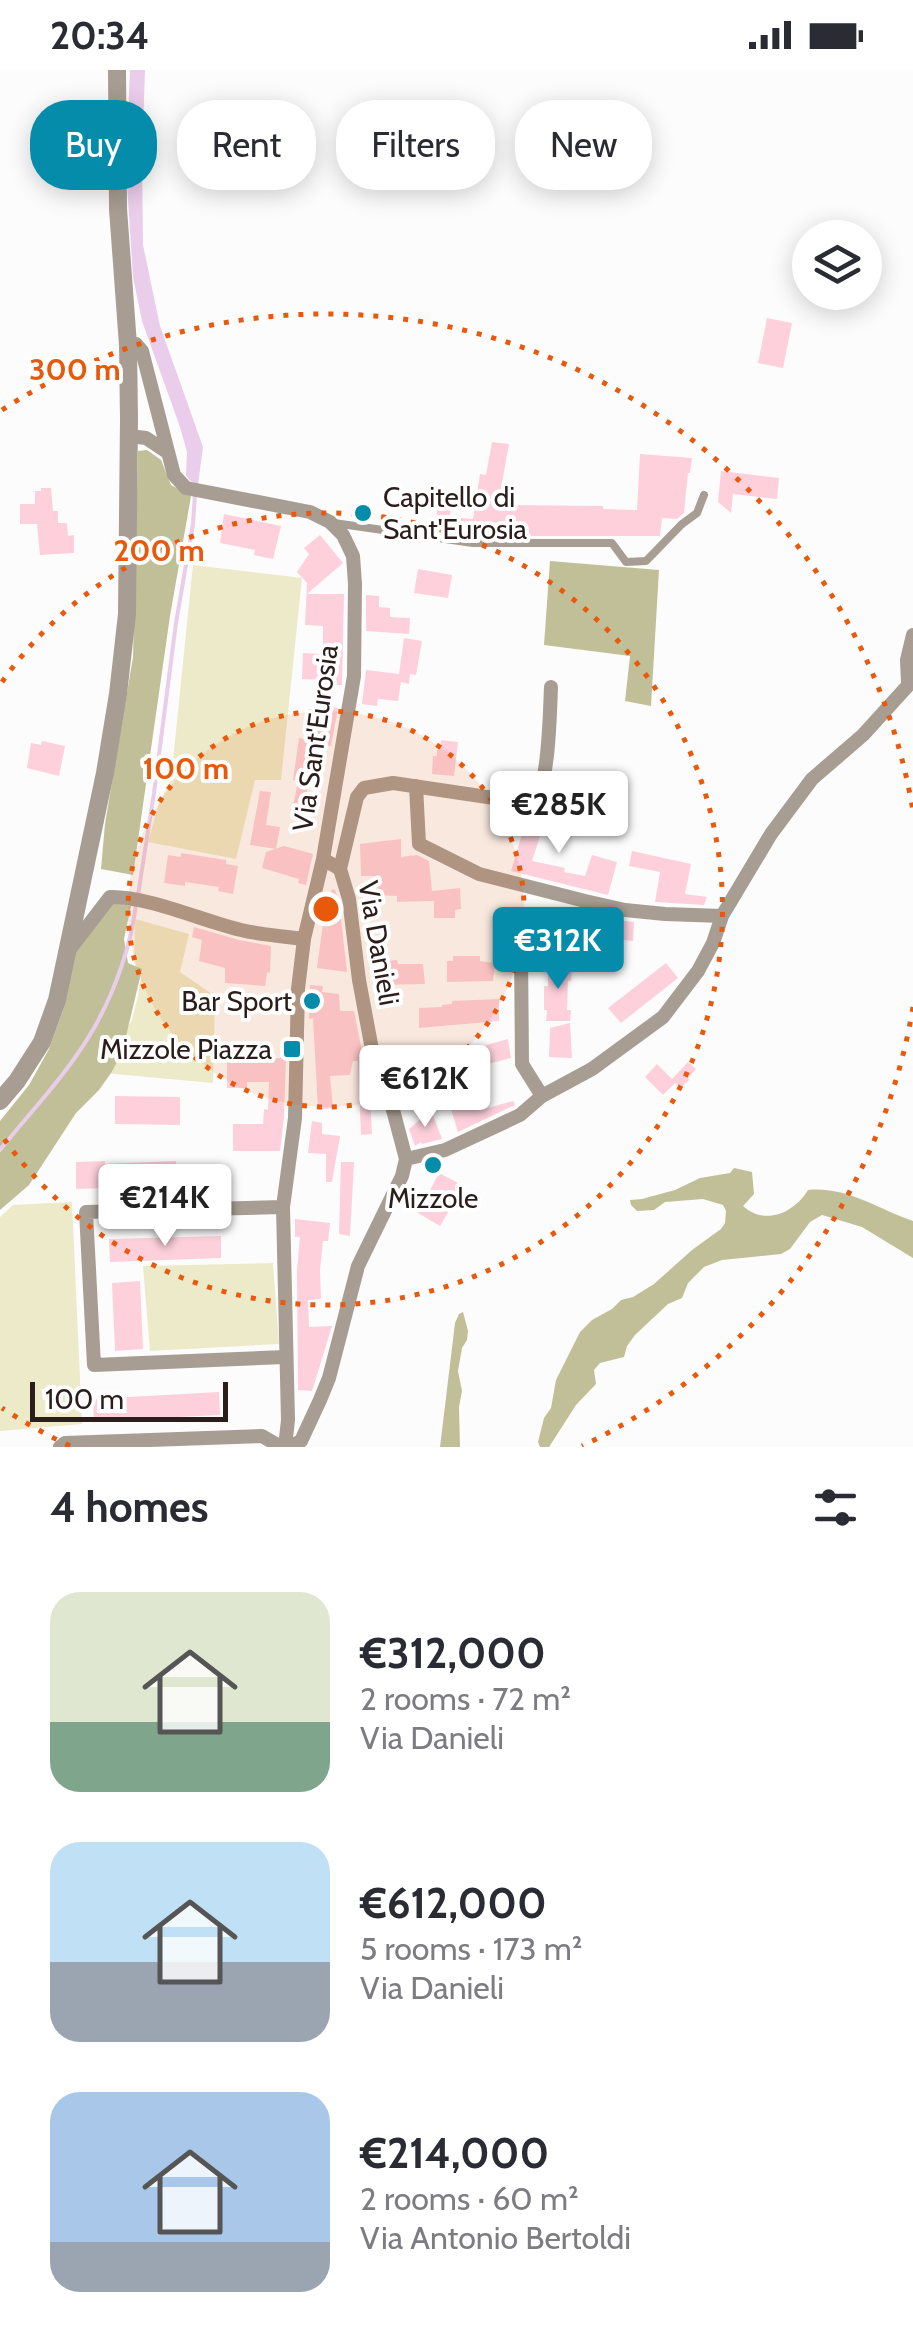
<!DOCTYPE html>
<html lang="en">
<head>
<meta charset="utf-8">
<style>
	body { margin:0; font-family:Cabin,sans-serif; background:#f7f7f7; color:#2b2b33; height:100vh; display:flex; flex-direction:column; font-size:38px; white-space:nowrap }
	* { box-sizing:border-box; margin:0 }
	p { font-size:32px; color:#7c7c81 }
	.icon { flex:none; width:55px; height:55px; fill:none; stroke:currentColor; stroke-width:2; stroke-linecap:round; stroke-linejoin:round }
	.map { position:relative; height:1377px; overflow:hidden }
	.sheet { display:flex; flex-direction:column; background:#fff; flex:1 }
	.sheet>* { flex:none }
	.banner { position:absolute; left:30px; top:30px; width:855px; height:90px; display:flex; gap:20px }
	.buttons { position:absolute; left:792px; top:150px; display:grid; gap:20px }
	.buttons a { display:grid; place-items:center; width:90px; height:90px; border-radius:50%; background:#fff; box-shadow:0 5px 25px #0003; font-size:50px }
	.scale { position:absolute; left:30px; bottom:25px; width:198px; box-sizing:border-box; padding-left:10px; border:5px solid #2b1e1a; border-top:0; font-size:28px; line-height:35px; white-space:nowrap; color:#2b1e1a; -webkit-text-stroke:8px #fff; paint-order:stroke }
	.price { position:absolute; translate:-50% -85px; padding:0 22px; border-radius:10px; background:#fff; color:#222; font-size:32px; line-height:65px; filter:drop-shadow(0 2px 5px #0008) }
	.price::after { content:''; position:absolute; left:50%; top:60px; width:30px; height:22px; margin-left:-15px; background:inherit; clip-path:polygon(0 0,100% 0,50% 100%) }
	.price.current { background:#058cab; color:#fff }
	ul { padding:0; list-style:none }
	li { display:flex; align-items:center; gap:30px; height:250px; padding:0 50px }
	li span { display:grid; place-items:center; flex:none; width:280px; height:200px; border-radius:30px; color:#555 }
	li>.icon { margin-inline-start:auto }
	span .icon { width:120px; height:120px; fill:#fffc; stroke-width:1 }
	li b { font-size:42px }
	h2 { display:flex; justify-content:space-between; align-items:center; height:120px; padding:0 50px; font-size:42px }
	.chip { padding:0 35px; border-radius:40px; background:#fff; box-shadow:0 5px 25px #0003; font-size:35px; line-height:90px }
	.chip.current { background:#058cab; color:#fff }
	.status { display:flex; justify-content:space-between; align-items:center; height:70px; padding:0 50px; background:#fff; direction:ltr }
	.status svg { height:28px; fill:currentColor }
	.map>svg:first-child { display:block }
	.green { fill:#eceac9 }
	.forest { fill:#c1bf98 }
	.water { fill:#eacceb }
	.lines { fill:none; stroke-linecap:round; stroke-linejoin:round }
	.stream { stroke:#eacceb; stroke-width:4 }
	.building { fill:#fdd0dc }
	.service { stroke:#a79d92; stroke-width:8 }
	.minor { stroke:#a79d92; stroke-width:14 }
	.tertiary { stroke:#a79d92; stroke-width:18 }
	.ring { fill:none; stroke:#e8590c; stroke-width:5; stroke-dasharray:5 10 }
	.poi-dot { fill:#058cab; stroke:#fff; stroke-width:4 }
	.labels { text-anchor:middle; stroke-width:8; stroke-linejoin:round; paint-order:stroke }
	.poi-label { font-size:28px; fill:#2b1e1a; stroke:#fff; text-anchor:end }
	.street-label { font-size:28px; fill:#2b1e1a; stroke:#fff }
	.centre { fill:#e8590c; stroke:#fff; stroke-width:5 }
	.ring-label { font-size:30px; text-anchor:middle; font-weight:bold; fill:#e8590c; stroke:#fff; stroke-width:8; stroke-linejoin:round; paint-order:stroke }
</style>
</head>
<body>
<div class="status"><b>20:34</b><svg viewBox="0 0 49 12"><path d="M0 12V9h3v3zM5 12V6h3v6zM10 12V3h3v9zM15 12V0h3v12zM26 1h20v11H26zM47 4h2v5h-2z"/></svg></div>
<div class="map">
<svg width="913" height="1377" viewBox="0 0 913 1377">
	<rect width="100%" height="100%" fill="#fcfcfc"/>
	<!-- green -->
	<path class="green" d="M193,495L302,508L281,710H255L236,789L148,772L159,733L171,710Z
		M135,849L189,864L180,902L215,926L213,1013L93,1002L112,985L132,950L138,926L141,907L134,893Z
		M72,1132L82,1354L0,1361V1147L13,1135Z
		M273,1193L279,1274L150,1281L143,1196Z"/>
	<!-- forest -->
	<path class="forest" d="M147,380L161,390L171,415L191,426L170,546L133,805L101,799L105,754L133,587L138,381Z
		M550,491L659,500L651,636L625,631L630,586L544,575Z
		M113,832L131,836L124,869L128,893L142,899L122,983L111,1003L99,1020L76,1043L29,1115L0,1140V1051L29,1015L49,979L63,940L75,879Z
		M734,1098L752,1102L754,1124L743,1136C765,1156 794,1143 808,1120C846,1116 878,1139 913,1151V1188L862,1157L822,1145L810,1152L790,1179L781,1184L722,1190L704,1197L688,1213L682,1228L668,1234L635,1265L627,1276L624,1287L600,1293L594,1300L596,1314L576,1335L549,1377H540L538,1372L544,1348L551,1338L556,1310L580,1262L592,1250L612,1239L621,1230L633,1227L654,1214L692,1180L721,1159L725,1153L726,1141L723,1135L703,1129L665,1132L654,1140L637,1141L631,1135L630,1130L642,1129L675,1120L700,1108L730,1103Z
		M463,1242L468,1261L467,1270L462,1278L458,1301L462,1321L459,1337L460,1377H440L455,1253L459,1244Z"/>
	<!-- water -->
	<path class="water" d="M130,0H145L142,90L143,175L160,256L203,377L198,415L190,411L186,405L187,382L180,357L142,251L133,207L126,98Z"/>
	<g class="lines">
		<!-- stream -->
		<path class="stream" d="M138,825L154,723L176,553L193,454L195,424
			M0,1080C32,1040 69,1002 94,958C115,921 131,876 136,834"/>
	</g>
	<!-- building -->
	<path class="building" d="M767,248L792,253L783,298L758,293Z
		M492,372L509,374L498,435L603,436V439L637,440L640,384L692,388L690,403H688L684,443L677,449L662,448L660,466H474L435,460L438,433L451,434L450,447L473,449L480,404L486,405Z
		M721,401L779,408L777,429L733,424L731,443L718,432Z
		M41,418H51L53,441H58V453H67L68,466L74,465V483L40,485L37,454H20V434H35V421H41Z
		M224,444L281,456L273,489L254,485L255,480L220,473Z
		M320,465L343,493L307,524H344L342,615H323V610L302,609L303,583L323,584V556L305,555L307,513L297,502L309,484L304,478Z
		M418,499L452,505L448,528L414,523Z
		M366,525L379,526V537L390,538V547L410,548L409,564L366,561Z
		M404,568L422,571L416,605L410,604L409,614L401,612L398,631L378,629L377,636L362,634L366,600L399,604Z
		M321,636L338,638L331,676L315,674L304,738L293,736L298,711L293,710L299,668L315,671Z
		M441,670L458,672L454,706L432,704L433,686H437V680H440Z
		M42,671L65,676L59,706L27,698L31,673L41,675Z
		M260,721L271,722L266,755L280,757L276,779L250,775Z
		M540,738L589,760L587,766L549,756L548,759L543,757L532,791L565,798L564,802L585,806L592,785L617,792L608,825L511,801L522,764L526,741Z
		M401,769V787L417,785L429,791L432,821L460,818L461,839L455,840V848H434V831L397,832V826L373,825L374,806H361L360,774Z
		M284,776L313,784L306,815L298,813L299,809L262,798L266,782Z
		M632,781L691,794L685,824L707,827L704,835L655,832L660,802L629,796Z
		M181,783L226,790V794L238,796L233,824L218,821L219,817L185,812V816L164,813L168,785L181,787Z
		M332,819L335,820L339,831L347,902L317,898L323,853Z
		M527,837L559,840V844L634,852L633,871L558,864V860L526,857Z
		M194,857L239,870L271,876L270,903L267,902L265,916L225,913V898L199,891L202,870L192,867Z
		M453,886H480V891L495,893L493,911L447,912V891H453Z
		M397,890L398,894H423L425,914L378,915L376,892Z
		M548,893L572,894L571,911H568L567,940H571L570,951H546L547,940H544V916H548Z
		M666,893L678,908L621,953L608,938Z
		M310,915L323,916L322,922L339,924L340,941H354L364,992L369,1006L372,1064L361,1065L358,991H353L350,1005L330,1006L333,1038L318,1040L313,948L309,949Z
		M499,929V951L419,958V938L442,937V935L452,934V931Z
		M570,953L572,988L549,987L550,958Z
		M508,969L511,988L477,997L478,1003L456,1009L441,1010L436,994L482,987L481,979L487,978L486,975Z
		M286,988L284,1047L280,1081H233V1054H263L264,1039L268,1040L269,1012H247V1018H227V989Z
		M688,992L696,999L688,1008L689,1010L681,1018L675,1013L663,1025L645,1007L657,994L672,1009Z
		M115,1026L180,1027V1055L115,1054Z
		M478,1029L481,1040L513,1031L515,1035L458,1062L450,1036Z
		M431,1040L442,1069L422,1074L421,1072L415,1076L409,1059Z
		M312,1051L322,1053V1064L340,1066L332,1112H326V1084L308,1083Z
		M105,1091V1094L176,1091L177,1119L106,1121V1118L76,1119V1092Z
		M341,1092H354L350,1166L339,1164Z
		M439,1103L464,1116L440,1156L418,1143Z
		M295,1149L330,1153L328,1171H323L320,1200L321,1229L308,1230L309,1257L332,1256L312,1321L298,1320L297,1200L300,1167H295Z
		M221,1166V1188L110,1192L109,1169Z
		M140,1211L143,1279L115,1281L112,1213Z
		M219,1322L220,1345L94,1351L93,1329Z"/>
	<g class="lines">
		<!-- service -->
		<path class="service" d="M334,453L473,473H612L626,492L646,491L682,454L697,443L704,425"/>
		<!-- minor -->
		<path class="minor" d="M128,275L136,274L142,281L174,405L186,418L310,442L330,452L343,465L353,486L355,514L354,606L323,789L304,869L298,919L295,1048L283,1137L288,1350L285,1377
			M129,366L146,368L167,382
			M908,613L907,590L913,565
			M416,716L419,774L479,804L585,831L625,840L665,844L722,846
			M340,799L357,727L364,718L393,713L514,731C522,731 530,732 537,724C549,710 550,639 551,617
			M521,878L522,994L542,1026
			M70,879L110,827C147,826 203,851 241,860C261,865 283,866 304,869
			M406,1089L445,1080L520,1045L542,1026L592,999L663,947L698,901L713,873L722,846L771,764L812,709L863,665L913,610
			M283,1137L86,1142L94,1295L285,1287
			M60,1377L65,1373L262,1366L281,1377
			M290,1377L301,1371L320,1330L329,1308L358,1196L402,1106L406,1089L393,1040L374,990L359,910L349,829L340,799L323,789"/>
		<!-- tertiary -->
		<path class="tertiary" d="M0,1031L17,1011L42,972L57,930L105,703L118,624L127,544L129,349L128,275L118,139L117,0"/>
	</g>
	<!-- distance rings -->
	<circle cx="326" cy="839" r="198" fill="#e8590c" fill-opacity=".12"/>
	<g class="ring">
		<circle cx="326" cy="839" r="198"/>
		<path d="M2 612A396 396 0 1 1 2 1066"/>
		<path d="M913 937A595 595 0 0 1 582 1376M70 1376A595 595 0 0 1 2 1338M2 340A595 595 0 0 1 913 741"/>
	</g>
	<!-- markers -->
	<g class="poi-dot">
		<circle cx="363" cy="443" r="10"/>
		<circle cx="312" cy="931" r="10"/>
		<rect x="282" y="969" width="20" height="20" rx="5"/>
		<circle cx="433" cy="1095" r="10"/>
	</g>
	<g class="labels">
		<!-- poi labels -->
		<g class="poi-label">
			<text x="383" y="437" text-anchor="start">Capitello di<tspan x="383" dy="32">Sant'Eurosia</tspan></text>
			<text x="292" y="941">Bar Sport</text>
			<text x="272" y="989">Mizzole Piazza</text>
			<text x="433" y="1138" text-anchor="middle">Mizzole</text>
		</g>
		<!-- street labels -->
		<g class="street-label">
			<text transform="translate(315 668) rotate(-82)" y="10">Via Sant'Eurosia</text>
			<text transform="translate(379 873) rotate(80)" y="10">Via Danieli</text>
		</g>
	</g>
	<circle cx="326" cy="839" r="15" class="centre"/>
	<g class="ring-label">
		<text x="75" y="310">300 m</text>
		<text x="159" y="491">200 m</text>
		<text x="186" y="709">100 m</text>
	</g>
</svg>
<div class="buttons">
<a><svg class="icon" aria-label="layers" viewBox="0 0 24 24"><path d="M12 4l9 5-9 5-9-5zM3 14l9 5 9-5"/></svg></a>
</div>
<div class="scale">100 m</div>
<b class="price" style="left:559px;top:786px">€285K</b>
<b class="price current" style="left:558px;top:922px">€312K</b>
<b class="price" style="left:425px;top:1060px">€612K</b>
<b class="price" style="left:165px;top:1179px">€214K</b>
<div class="banner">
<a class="chip current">Buy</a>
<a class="chip">Rent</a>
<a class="chip">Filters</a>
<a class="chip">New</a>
</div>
</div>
<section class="sheet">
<h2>4 homes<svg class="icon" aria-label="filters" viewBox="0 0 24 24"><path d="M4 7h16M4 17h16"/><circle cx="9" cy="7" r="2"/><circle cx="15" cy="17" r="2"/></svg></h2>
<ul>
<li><span style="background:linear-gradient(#dfe7d0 65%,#7fa58c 0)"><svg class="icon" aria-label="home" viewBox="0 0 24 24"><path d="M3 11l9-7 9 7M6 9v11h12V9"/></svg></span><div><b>€312,000</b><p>2 rooms · 72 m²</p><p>Via Danieli</p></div></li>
<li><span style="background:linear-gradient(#bfe0f5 60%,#9aa5b1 0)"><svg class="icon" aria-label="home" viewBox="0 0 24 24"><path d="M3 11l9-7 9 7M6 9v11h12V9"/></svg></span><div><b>€612,000</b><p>5 rooms · 173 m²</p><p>Via Danieli</p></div></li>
<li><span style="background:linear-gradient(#a9c7e8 75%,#9aa5b1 0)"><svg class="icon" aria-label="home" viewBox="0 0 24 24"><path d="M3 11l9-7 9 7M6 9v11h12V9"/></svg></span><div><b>€214,000</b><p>2 rooms · 60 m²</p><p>Via Antonio Bertoldi</p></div></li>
</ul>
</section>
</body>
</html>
